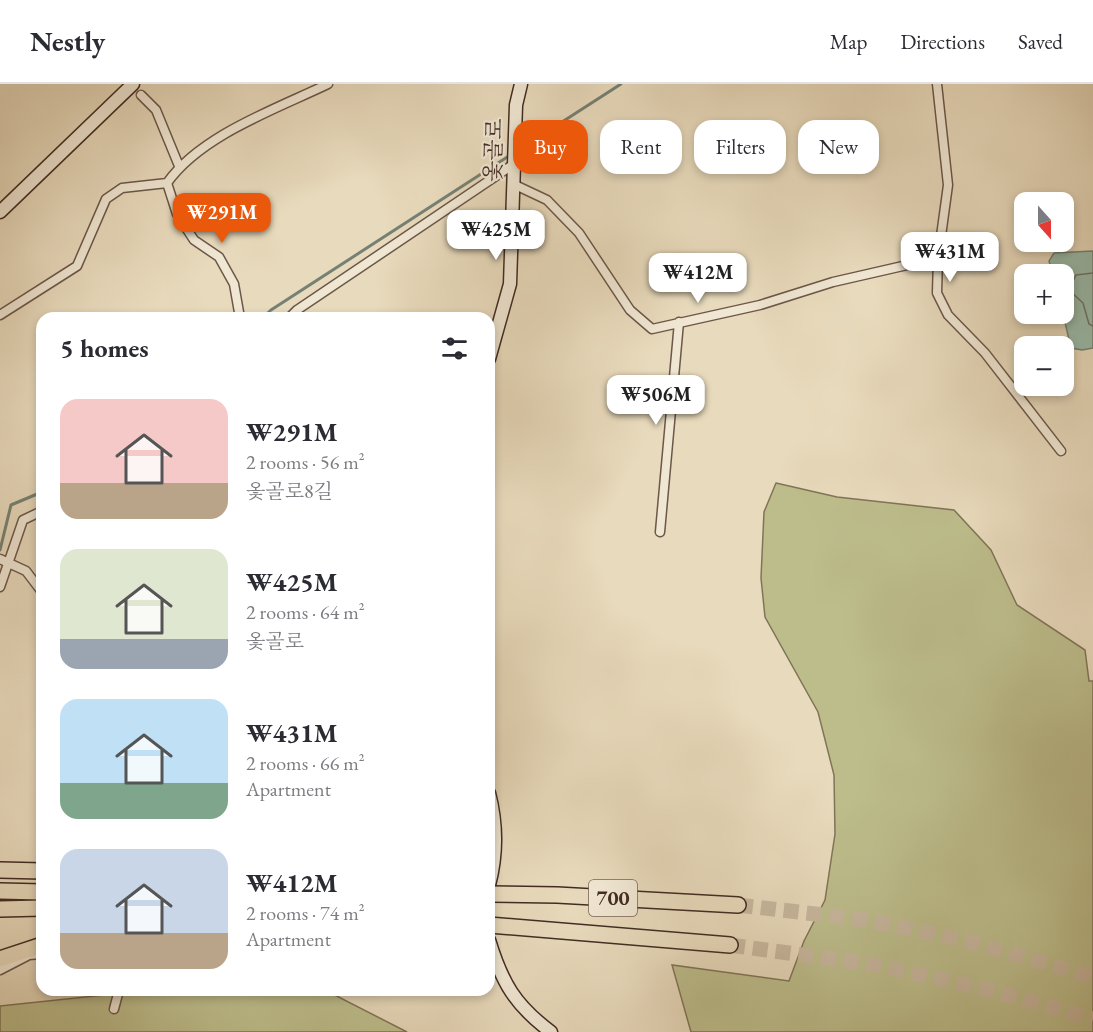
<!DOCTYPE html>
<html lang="en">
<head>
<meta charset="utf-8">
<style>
	body { margin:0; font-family:"EB Garamond","Noto Serif KR",serif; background:#f2f2f3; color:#2b2b33; height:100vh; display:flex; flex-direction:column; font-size:22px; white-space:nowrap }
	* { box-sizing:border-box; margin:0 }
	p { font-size:20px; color:#7c7c81 }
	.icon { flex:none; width:33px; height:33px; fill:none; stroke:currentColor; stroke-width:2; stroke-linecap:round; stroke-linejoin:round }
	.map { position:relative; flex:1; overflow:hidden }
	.drawer { position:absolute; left:36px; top:228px; width:459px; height:684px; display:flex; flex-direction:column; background:#fff; border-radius:18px; box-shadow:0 3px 9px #0003 }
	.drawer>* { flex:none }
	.banner { position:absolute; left:513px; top:36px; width:489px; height:54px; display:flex; gap:12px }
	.needle { width:39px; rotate:159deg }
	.controls { position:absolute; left:1014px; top:108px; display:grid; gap:12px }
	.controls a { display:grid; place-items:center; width:60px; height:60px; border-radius:12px; background:#fff; box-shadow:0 3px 9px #0003; font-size:30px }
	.price { position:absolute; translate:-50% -51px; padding:0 14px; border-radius:12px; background:#fff; color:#222; font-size:20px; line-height:39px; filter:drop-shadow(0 2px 3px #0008) }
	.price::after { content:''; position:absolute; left:50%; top:36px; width:18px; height:14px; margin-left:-9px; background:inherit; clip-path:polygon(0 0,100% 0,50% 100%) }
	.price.on { background:#ea580c; color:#fff }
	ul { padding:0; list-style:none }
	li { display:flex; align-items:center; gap:18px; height:150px; padding:0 24px }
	li span { display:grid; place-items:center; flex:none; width:168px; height:120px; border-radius:18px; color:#555 }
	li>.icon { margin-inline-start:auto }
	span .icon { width:72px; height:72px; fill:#fffc; stroke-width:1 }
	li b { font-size:26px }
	h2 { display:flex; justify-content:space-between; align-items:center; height:72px; padding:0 24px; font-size:26px }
	.chip { padding:0 21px; border-radius:18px; background:#fff; box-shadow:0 3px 9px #0003; font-size:21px; line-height:54px }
	.chip.on { background:#ea580c; color:#fff }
	header { display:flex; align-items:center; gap:36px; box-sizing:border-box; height:84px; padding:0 30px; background:#fff; border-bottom:2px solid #e1e1e2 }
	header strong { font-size:28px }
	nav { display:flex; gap:33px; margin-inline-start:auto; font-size:21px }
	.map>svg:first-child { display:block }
	.green { fill:#bdbd8c; stroke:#807458; stroke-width:1.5 }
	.water { fill:#98bbaa; stroke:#768174; stroke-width:1.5 }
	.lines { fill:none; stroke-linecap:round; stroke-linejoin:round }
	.shore { stroke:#6d7367; stroke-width:1.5 }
	.stream { stroke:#768174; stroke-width:3 }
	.highway-tunnel { stroke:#c7b79e; stroke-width:15; stroke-dasharray:15 8; stroke-linecap:butt }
	.street-casing { stroke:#6c574a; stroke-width:11 }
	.secondary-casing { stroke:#422b24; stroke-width:15 }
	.highway-casing { stroke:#422b24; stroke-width:18 }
	.street { stroke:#f0e7d3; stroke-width:8 }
	.secondary { stroke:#f0e7d3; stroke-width:12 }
	.highway { stroke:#e8dabc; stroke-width:15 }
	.labels { text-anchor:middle; stroke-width:4.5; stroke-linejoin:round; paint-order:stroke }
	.shield { fill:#f0e7d3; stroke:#766358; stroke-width:1.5 }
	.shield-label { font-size:21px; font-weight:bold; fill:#422b24 }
	.street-label { font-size:22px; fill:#422b24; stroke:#f0e7d3 }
</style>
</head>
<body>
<header>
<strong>Nestly</strong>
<nav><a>Map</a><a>Directions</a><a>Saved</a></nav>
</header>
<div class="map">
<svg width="1093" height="948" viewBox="0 0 1093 948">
	<rect width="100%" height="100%" fill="#e8dabc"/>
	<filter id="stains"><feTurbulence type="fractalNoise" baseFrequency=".00333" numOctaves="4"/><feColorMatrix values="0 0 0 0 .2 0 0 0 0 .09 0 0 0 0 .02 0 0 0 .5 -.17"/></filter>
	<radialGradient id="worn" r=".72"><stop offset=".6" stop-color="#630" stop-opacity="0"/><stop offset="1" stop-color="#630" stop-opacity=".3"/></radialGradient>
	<!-- green -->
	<path class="green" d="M776,399L837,413L954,426L991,466L1017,521L1085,566L1089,597H1093V948H691L672,881L789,897L804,857L825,816L835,750L834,691L818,628L765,533L761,494L764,428Z
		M152,906H325L407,948H0V922Z"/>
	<!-- water -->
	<path class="water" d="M1093,167V264L1082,266L1071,264L1063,230L1064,190H1053L1049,177L1054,169Z"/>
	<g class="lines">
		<!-- shore -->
		<path class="shore" d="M1093,189L1076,191L1069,206L1083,219L1089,240L1093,242"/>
		<!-- stream -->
		<path class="stream" d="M517,67L621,0
			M262,234L271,226L512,70
			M0,466L11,421L42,408"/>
		<!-- highway-tunnel -->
		<path class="highway-tunnel" d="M738,821L867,836L966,857L1093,893
			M730,861L876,881L993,907L1093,935"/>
		<!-- street casing -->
		<g class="street-casing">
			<path id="street" d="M937,0L948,101L938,174L937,209L948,231L985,269L1061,367
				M141,11L156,26L179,82
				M167,99L177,130L194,156L219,173L234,200L240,234
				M513,100L547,116L579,149L630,226L652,245L760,221L833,198L938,174
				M0,231L77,182L106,115L122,104L167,99C201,51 276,25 328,0
				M289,234L297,226L514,80
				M660,448L679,238
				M0,475L26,487L42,508
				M0,503L23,436L42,427
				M0,886L29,871L42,870
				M114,925L119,906"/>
		</g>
		<!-- secondary casing -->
		<g class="secondary-casing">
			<path id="secondary" d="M0,128L133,0
				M489,275L510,200L516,21L521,0
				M489,709C497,740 497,771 489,801
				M489,856C502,899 515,921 551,948"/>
		</g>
		<!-- highway casing -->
		<g class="highway-casing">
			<path id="highway" d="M0,786L42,787
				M0,807L42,808
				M489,810L557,811L738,821
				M0,825L42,824
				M489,841L730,861
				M0,875L42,861"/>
		</g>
		<!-- street -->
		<use href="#street" class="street"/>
		<!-- secondary -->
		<use href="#secondary" class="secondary"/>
		<!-- highway -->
		<use href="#highway" class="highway"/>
	</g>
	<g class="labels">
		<!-- shield labels -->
		<rect class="shield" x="589" y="796" width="48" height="36" rx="4.5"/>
		<g class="shield-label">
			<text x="613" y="821">700</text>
		</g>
		<!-- street labels -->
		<g class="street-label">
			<text transform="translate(493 66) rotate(-88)" y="8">옻골로</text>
		</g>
	</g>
	<rect width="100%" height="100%" filter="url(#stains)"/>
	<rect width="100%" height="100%" fill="url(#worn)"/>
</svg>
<div class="controls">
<a><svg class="needle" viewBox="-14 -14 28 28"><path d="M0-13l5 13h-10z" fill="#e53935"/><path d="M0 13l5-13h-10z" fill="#7c7c81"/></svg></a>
<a>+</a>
<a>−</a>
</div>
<b class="price on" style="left:222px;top:160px">₩291M</b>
<b class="price" style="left:496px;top:177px">₩425M</b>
<b class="price" style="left:950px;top:199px">₩431M</b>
<b class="price" style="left:698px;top:220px">₩412M</b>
<b class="price" style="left:656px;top:342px">₩506M</b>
<div class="banner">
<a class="chip on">Buy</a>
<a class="chip">Rent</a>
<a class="chip">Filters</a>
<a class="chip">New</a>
</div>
<section class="drawer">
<h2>5 homes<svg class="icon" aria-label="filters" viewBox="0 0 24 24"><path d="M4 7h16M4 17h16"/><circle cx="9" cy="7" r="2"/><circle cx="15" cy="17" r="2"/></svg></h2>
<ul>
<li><span style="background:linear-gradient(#f6c9c9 70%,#b9a48a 0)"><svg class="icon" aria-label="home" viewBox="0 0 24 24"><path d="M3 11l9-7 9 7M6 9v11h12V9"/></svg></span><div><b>₩291M</b><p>2 rooms · 56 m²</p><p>옻골로8길</p></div></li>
<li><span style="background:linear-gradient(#dfe7d0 75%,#9aa5b1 0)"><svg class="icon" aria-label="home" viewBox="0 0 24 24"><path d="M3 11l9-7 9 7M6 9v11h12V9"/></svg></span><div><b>₩425M</b><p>2 rooms · 64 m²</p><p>옻골로</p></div></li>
<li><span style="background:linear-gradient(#bfe0f5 70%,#7fa58c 0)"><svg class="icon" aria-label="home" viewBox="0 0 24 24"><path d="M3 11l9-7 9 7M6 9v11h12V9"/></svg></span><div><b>₩431M</b><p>2 rooms · 66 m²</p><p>Apartment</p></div></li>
<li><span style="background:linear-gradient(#c9d6e8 70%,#b9a48a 0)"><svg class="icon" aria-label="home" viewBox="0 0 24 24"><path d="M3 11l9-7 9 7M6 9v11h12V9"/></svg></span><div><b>₩412M</b><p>2 rooms · 74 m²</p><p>Apartment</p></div></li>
</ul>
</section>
</div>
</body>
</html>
